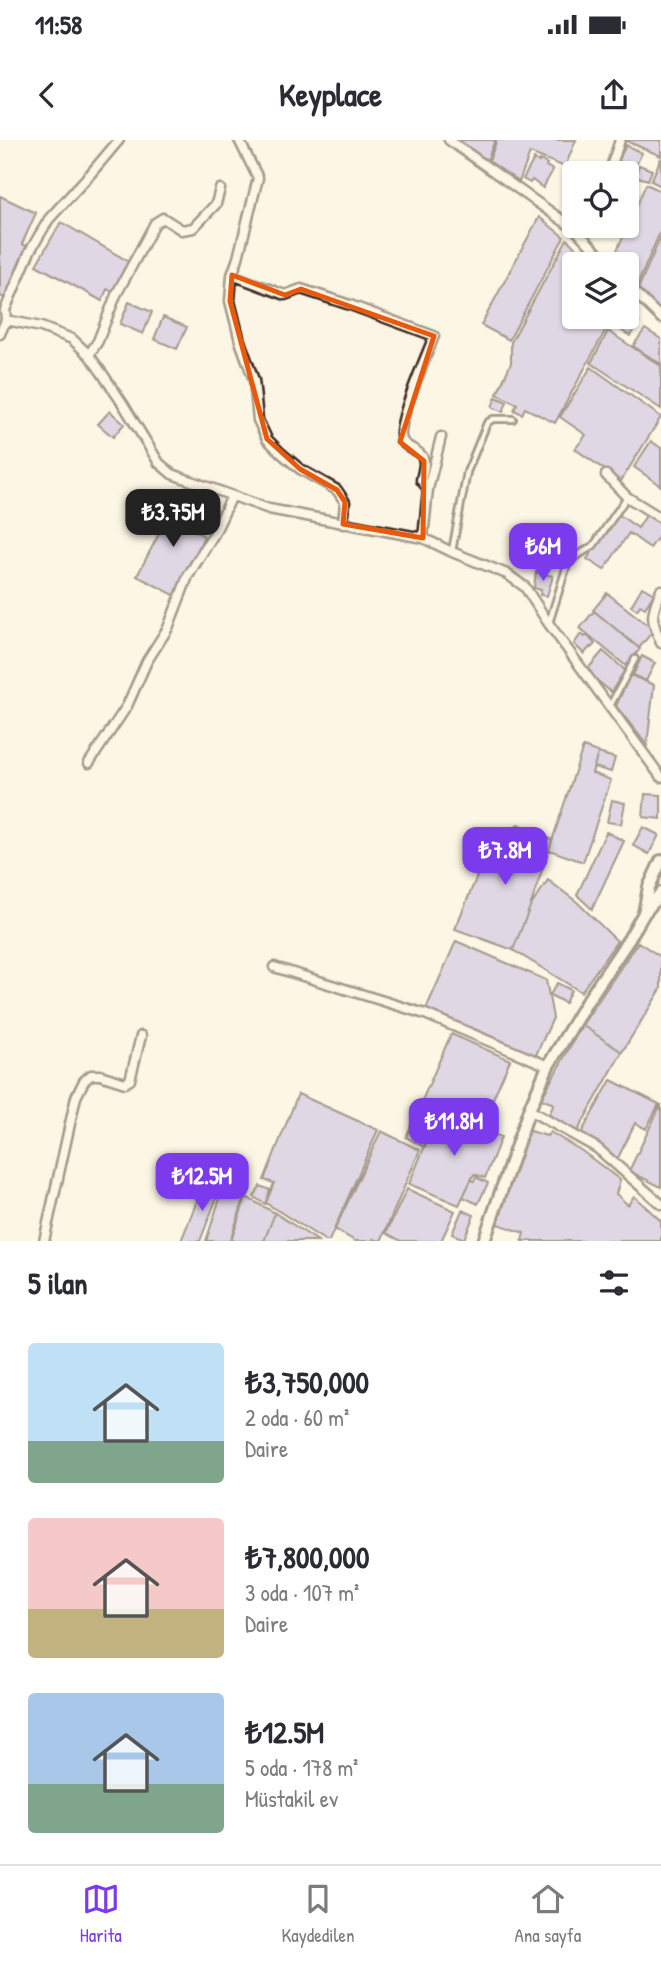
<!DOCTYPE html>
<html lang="tr">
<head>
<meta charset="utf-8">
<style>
	body { margin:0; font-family:"Patrick Hand",sans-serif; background:#f2f2f3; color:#2b2b33; height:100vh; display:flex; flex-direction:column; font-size:26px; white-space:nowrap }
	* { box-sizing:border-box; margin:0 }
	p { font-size:23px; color:#7c7c81 }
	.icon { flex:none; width:38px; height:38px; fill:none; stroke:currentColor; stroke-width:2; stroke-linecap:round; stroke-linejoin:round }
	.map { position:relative; height:1101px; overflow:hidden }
	.details { display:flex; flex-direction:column; background:#fff; flex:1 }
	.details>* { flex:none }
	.buttons { position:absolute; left:562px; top:21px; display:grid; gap:14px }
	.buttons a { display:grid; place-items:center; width:77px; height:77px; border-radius:7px; background:#fff; box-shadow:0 2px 5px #0004; font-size:35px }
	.price { position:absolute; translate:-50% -60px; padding:0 16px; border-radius:14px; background:#7c3aed; color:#fff; font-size:23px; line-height:46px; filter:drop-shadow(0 2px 4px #0008) }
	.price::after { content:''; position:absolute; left:50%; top:42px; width:21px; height:16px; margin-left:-10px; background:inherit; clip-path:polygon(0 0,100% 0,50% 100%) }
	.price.active { background:#222; color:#fff }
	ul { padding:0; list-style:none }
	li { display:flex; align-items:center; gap:21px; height:175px; padding:0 28px }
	li span { display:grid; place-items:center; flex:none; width:196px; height:140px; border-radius:7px; color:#555 }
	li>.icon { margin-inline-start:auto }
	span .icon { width:84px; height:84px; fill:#fffc; stroke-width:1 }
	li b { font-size:30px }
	h2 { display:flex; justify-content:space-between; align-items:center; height:84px; padding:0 28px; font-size:30px }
	.status { display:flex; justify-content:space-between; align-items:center; height:49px; padding:0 35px; background:#fff; direction:ltr }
	.status svg { height:19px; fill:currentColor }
	header { display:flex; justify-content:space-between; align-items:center; height:91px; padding:0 28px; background:#fff; font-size:32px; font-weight:700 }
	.tab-bar { display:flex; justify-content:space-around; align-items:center; height:98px; border-top:2px solid #e1e1e2; background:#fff; font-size:19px; color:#7c7c81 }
	.tab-bar a { display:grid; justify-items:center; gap:4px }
	.tab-bar .active { color:#7c3aed }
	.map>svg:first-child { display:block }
	.building { fill:#beb2e3; stroke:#3b2a1e; stroke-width:2 }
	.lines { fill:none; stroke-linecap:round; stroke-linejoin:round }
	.service-casing { stroke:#3b2a1e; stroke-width:10 }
	.minor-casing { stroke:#3b2a1e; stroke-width:13 }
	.tertiary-casing { stroke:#3b2a1e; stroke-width:16 }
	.service { stroke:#fcf5e5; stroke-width:4.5 }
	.minor { stroke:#fcf5e5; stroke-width:8 }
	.tertiary { stroke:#fcf5e5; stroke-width:10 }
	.marked { fill:none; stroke:#e8590c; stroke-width:5; stroke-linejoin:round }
</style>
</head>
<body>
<div class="status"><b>11:58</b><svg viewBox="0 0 49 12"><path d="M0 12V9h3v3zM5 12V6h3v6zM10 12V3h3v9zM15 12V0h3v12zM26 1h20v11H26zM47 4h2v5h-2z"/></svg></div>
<header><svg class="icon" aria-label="back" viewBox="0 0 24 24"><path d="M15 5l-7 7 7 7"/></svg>Keyplace<svg class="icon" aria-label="share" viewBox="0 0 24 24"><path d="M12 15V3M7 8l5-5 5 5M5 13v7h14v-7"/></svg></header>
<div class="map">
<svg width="661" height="1101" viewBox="0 0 661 1101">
	<rect width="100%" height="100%" fill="#fcf5e5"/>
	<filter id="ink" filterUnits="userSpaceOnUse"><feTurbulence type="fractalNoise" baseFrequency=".0143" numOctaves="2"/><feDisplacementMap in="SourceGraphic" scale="14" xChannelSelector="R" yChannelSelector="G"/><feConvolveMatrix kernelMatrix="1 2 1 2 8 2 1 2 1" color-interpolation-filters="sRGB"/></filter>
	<g filter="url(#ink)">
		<!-- building -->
		<path class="building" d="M458,0H495L487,20Z
			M497,0H576L565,27L530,13L519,42L489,21Z
			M624,0H661V16Z
			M626,5L642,13L634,29L618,21Z
			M661,18V46L651,41Z
			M534,19L539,22L540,20L547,24L546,26L553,30L543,48L532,40L530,43L523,39Z
			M639,25L652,30L648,40L635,36Z
			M646,44L661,51V90L635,150L626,141V124H611Z
			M0,56L36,73L22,104L31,108L8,160L0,156Z
			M539,77L564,97L509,200L481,185Z
			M61,82L131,123L115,153L107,149L102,161L36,125Z
			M661,96V174L637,151Z
			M567,99L591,124H574V177H601L610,182L555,283L525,268L522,274L514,270L517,264L497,254L511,223V202Z
			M129,162L152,172L143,194L120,184Z
			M626,174L639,182L630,196L614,186L620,177H626Z
			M163,177L187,187L177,209L154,199Z
			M645,189L661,199V224L633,206Z
			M608,191L661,226V269L591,223Z
			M591,227L661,277L621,341L575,309L586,295L560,277Z
			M496,257L507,262L503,272L492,267Z
			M110,271L124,284L113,297L98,284Z
			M651,301L661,308V346L634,327Z
			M179,355L199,369L189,387L204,396L176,456L137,436Z
			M618,374L638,388L647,374L661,383V393L650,408L629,393L604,430L587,419Z
			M536,432L553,436L547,456L540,455L541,450L534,448Z
			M642,447L654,454L645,468L640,465L637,470L631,466Z
			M607,453L654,490L639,508L593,470Z
			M594,471L640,509L626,526L580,488Z
			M581,494L585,497L587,495L595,504L591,508L590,507L584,514L574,504Z
			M603,511L625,530L611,552L586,531Z
			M642,516L655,523L646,541L633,535Z
			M630,535L654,545L647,605L616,566Z
			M583,607L600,613H598L592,633L611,640L583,722L549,710Z
			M598,613L615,618L611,632L594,627Z
			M645,654L661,655V679L643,677Z
			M612,660L625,663L621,684L607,682Z
			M518,684L552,700L530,767L513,810L455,789L497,688L512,692Z
			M643,687L659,695L649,714L633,705Z
			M606,692L624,701L592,769L577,755Z
			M548,740L577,762L617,801L581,852L513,810L530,767Z
			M456,801L546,840L553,878L535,917L426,869Z
			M638,802L661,817V849L622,912L582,885Z
			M557,843L571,850L565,863L550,855Z
			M582,885L622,912L577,992L548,976L554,964L541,959Z
			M451,894L510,920L480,988L440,970L424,1007L406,997Z
			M611,940L659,964L646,989L635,983L617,1020L600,1006L580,995Z
			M298,954L378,990L329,1101H326L266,1063L274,1043L264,1040Z
			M661,964V1047L629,1031Z
			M439,972L501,997L485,1038L474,1034L459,1065L409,1044Z
			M527,990L547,996L550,992L582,1011L620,1040L616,1054L628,1065L634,1056L661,1081V1101H522L524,1093L498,1084Z
			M381,991L420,1010L381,1101L373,1099L372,1101H355L335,1089Z
			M476,1037L488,1043L478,1064L463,1057L471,1040L474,1041Z
			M205,1041L221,1047L200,1101H181Z
			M260,1046L270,1050L265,1064L254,1057Z
			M223,1049L245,1056L230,1101H206Z
			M407,1049L455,1071L441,1101H401L386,1093Z
			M246,1057L275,1073L264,1101H231Z
			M462,1070L474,1075L464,1099L452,1094Z
			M275,1073L318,1101H264Z"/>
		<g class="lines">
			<!-- service casing -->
			<g class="service-casing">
				<path id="service" d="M452,411L467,332L487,283L493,279H513
					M549,483L568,422L594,405L627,357
					M610,566L635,519"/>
			</g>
			<!-- minor casing -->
			<g class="minor-casing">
				<path id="minor" d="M239,0L258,38L238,118L232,135L230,161L240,201L254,240L258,280L267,299L281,313L300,329L337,350L345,362L343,384
					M449,0L576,90L608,124
					M609,33L620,0
					M232,135L285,155L301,149L350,165L434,196C426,217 399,277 401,296C402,310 424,308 424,323C424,328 422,335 421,340L428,349
					M626,144L661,178
					M6,180L5,170L30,111L49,79L92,32L119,0
					M0,194L6,180L41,187L72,199L89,215L102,233L123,264L159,323L172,334L269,369L423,398L452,412L507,434L525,447L549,484L661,637
					M89,215L98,201L116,155L155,83L163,78L182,90L193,88L216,64L220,49
					M606,335L627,357L661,378
					M423,398L428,349L441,297
					M661,450C651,475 650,478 661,503
					M89,623L127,566L147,521L168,488L188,436L214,394L232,356
					M274,827L425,874L548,926
					M529,970L597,1008L661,1064
					M44,1101L76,957L84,941L91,935H100L125,943L130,940L141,896"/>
			</g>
			<!-- tertiary casing -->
			<g class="tertiary-casing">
				<path id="tertiary" d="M644,773L649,747L661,721
					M484,1101L529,970L548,926L586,863L629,799L644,773L661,753"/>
			</g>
			<!-- service -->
			<use href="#service" class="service"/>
			<!-- minor -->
			<use href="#minor" class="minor"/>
			<!-- tertiary -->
			<use href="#tertiary" class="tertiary"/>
		</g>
	</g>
	<!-- marked area -->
	<path d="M0 0H661V1101H0ZM232,135L285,155L301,149L434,196L400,302L424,321L423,398L343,384L345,362L337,350L300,329L267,299L230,161Z" fill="#fcf5e5" fill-opacity=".55" fill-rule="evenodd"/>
	<path class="marked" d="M232,135L285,155L301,149L434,196L400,302L424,321L423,398L343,384L345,362L337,350L300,329L267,299L230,161Z"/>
</svg>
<div class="buttons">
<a><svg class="icon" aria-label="locate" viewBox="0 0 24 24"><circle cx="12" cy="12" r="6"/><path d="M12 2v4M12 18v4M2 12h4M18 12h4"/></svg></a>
<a><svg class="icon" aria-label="layers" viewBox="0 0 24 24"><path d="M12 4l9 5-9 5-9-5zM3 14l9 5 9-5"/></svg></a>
</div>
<b class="price active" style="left:173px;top:409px">₺3.75M</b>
<b class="price" style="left:543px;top:443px">₺6M</b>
<b class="price" style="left:505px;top:747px">₺7.8M</b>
<b class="price" style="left:454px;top:1018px">₺11.8M</b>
<b class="price" style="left:202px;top:1073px">₺12.5M</b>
</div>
<section class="details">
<h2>5 ilan<svg class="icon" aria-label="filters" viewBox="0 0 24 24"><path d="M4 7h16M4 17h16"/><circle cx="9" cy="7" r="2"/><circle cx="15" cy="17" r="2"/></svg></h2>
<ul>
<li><span style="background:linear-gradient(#bfe0f5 70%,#7fa58c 0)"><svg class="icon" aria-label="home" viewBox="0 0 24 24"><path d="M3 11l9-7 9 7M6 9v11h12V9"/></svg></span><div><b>₺3,750,000</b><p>2 oda · 60 m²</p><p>Daire</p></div></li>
<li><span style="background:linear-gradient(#f6c9c9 65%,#c2b280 0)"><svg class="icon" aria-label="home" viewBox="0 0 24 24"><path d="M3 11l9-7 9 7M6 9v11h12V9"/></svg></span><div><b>₺7,800,000</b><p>3 oda · 107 m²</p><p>Daire</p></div></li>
<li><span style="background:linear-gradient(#a9c7e8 65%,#7fa58c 0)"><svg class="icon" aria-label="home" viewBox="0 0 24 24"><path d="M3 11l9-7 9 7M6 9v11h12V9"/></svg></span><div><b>₺12.5M</b><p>5 oda · 178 m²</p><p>Müstakil ev</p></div></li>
</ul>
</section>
<nav class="tab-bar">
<a class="active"><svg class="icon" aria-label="map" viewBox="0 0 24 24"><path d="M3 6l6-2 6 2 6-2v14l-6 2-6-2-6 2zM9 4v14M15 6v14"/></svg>Harita</a>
<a><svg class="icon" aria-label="saved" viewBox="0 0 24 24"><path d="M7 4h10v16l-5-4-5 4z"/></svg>Kaydedilen</a>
<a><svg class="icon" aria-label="home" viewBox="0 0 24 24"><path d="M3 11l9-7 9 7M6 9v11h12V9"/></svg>Ana sayfa</a>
</nav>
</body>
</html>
